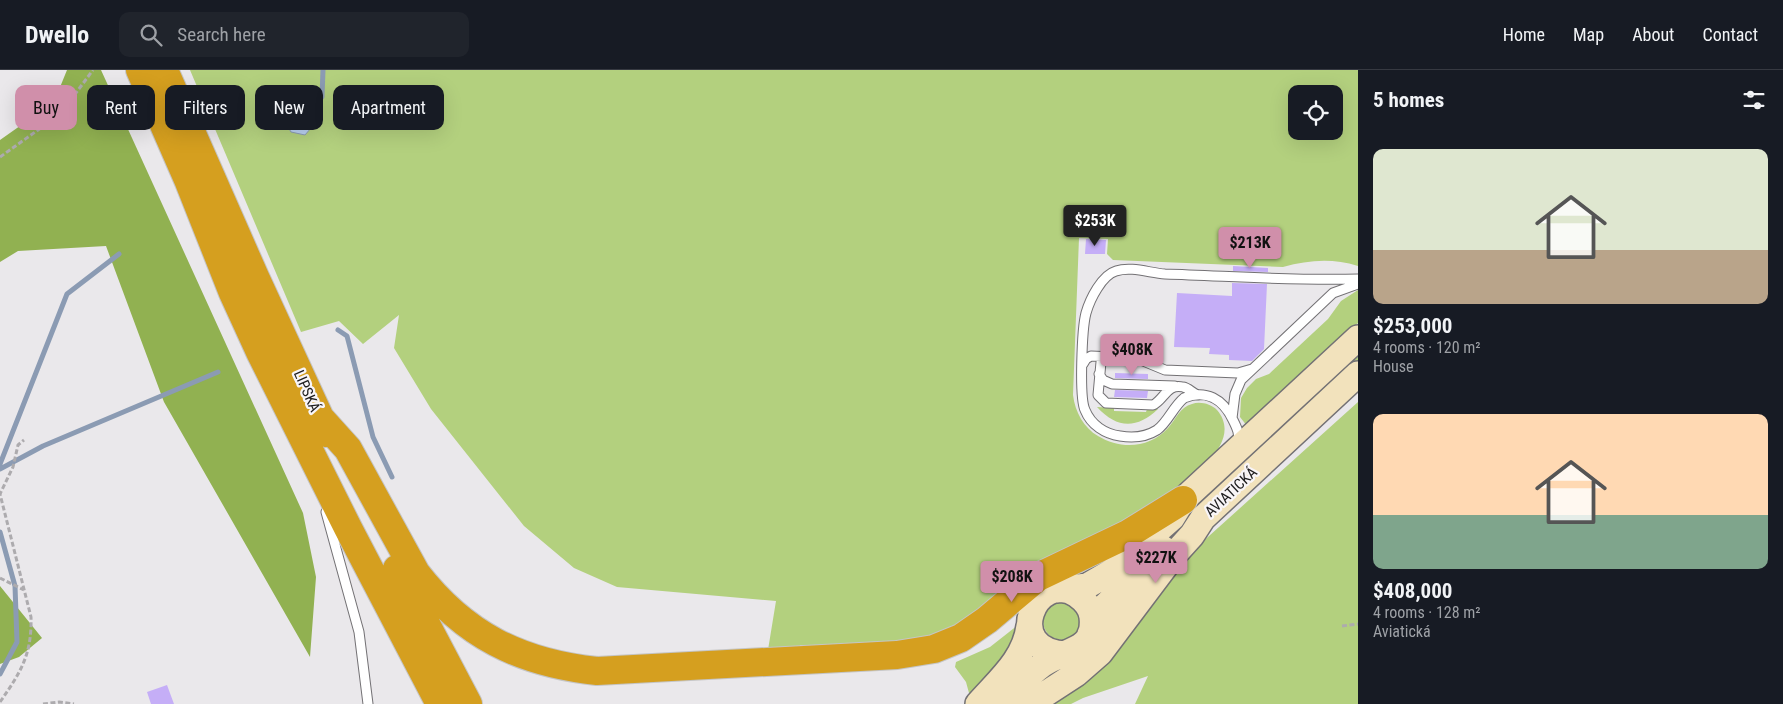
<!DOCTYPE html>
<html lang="en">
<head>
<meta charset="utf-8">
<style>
	body { margin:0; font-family:"Roboto Condensed",sans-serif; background:#20242c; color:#f1f3f6; height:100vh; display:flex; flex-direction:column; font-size:19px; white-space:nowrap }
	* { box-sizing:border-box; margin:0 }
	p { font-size:16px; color:#9ea1a6 }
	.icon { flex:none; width:28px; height:28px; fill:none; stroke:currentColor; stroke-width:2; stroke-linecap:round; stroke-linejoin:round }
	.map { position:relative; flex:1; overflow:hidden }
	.details { display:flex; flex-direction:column; background:#171b24; width:425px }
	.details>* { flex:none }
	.guide { position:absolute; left:15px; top:15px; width:475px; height:45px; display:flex; gap:10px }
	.tools { position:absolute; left:1288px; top:15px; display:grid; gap:10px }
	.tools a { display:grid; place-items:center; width:55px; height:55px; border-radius:10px; background:#171b24; box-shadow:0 5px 20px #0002; font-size:25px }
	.price { position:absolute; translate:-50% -42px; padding:0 11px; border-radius:5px; background:#d08faa; color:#111; font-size:16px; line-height:32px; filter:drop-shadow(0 1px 2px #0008) }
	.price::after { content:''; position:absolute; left:50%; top:30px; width:15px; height:11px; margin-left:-8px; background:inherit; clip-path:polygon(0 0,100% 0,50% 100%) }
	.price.selected { background:#222; color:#fff }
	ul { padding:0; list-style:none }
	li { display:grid; align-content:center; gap:10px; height:265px; padding:0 15px }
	li span { display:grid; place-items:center; height:155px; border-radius:10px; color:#555 }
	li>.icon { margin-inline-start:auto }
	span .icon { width:90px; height:90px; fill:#fffc; stroke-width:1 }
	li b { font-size:21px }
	h2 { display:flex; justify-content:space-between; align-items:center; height:60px; padding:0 15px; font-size:21px }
	.pill { padding:0 18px; border-radius:10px; background:#171b24; box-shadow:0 5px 20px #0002; font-size:18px; line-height:45px }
	.pill.selected { background:#d08faa; color:#111 }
	header { display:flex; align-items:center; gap:30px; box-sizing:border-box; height:70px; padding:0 25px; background:#171b24; border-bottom:1px solid #363941 }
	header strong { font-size:24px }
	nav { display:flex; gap:28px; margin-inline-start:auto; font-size:18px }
	.search { width:350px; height:45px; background:#20242c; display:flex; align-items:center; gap:12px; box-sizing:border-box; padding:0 18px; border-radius:10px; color:#9ea1a6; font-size:19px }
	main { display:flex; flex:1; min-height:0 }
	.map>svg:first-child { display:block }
	.green { fill:#b3d07e; fill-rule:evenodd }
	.forest { fill:#91b151 }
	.water { fill:#b9d0f1; stroke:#8b9bb3 }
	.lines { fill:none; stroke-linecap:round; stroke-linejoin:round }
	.stream { stroke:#8b9bb3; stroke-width:5 }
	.building { fill:#c5aef7 }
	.lane-casing { stroke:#737174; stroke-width:11 }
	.secondary-casing { stroke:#737174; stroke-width:28 }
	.highway-casing { stroke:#c5c5c5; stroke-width:30 }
	.path { stroke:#adabae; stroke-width:3; stroke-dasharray:5 2.5; stroke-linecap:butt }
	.lane { stroke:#fff; stroke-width:9 }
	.secondary { stroke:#f2e2bc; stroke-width:25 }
	.highway { stroke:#d59f1f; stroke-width:28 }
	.labels { text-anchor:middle; stroke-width:4.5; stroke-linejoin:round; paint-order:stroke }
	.street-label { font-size:15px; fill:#212021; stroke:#f8f5f8 }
</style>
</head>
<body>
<header>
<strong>Dwello</strong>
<div class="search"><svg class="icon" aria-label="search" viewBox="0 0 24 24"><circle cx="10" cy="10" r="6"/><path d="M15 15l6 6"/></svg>Search here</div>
<nav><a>Home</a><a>Map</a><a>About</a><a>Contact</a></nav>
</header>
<main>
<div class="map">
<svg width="1358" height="634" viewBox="0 0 1358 634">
	<rect width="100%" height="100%" fill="#eae8eb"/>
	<!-- green -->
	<path class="green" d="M190,0H1358V196C1332,188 1309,190 1283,197L1113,190L1107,184L1108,169L1079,168L1073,325C1075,342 1084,358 1098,366C1121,380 1150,378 1168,358C1176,349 1180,337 1192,334C1200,331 1211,334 1217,340C1241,368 1202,399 1184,416L948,566L812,583L811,575H800L801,583L767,586L776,531L617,517L574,498L524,456L431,339L394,278L399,245L363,274L339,251L301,262ZM1296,24H1334V61H1296Z
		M1358,220V253L1247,356L1240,347L1241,328L1247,318L1256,309L1269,304L1328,249L1341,231Z
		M1358,282V291L1142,492L1098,529L1095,524Z
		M1358,332V634H1135L1148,606L1083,628L1071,634H1045L1147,532L1199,475Z
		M1097,337L1114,338V341L1146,342L1147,339H1158C1137,359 1117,359 1097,337Z
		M1043 551a19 19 0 1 1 38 0a19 19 0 1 1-38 0Z
		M1018,555L1022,564L972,634L966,612L955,597L956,592L990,577Z"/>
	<!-- forest -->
	<path class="forest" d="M67,0H101L303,443L316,507L310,587L164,332L106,176L18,181L0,192V70L54,32Z
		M0,516L42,568L19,587L0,594Z"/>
	<!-- water -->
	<path class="water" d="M322,27C321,43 315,54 305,65L291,62L285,52Z"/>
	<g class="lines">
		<!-- stream -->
		<path class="stream" d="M318,30L322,27L323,0
			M338,260L347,266L373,367L392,407
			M0,394L67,224L119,184
			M0,399L43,376L218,302
			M0,462L15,516L17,572L0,604"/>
	</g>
	<!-- building -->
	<path class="building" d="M1086,169L1106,170L1105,184H1085Z
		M1233,196L1268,198V202L1233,201Z
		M1232,213L1267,214L1264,279L1252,291L1229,290V285L1209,284L1210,278L1174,277L1177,223L1232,226Z
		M1115,303L1148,304V309L1115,308Z
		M1115,320L1148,321L1147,328L1114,327Z
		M167,615L174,634H151L147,622Z"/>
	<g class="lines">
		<!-- lane casing -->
		<g class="lane-casing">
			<path id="lane" d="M1109,287L1101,292L1098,325L1106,333L1153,335C1164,330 1167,313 1183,317C1189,318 1192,323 1198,325
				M1083,294L1086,289L1091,286L1136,288L1165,300L1238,303L1252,299
				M1099,304L1103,310L1112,314L1175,316
				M1232,348L1235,324L1241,310L1333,223L1358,214
				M1238,373C1240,364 1237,358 1233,350C1223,329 1206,319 1184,328C1173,337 1168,352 1157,360C1146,367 1132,368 1120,366C1105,364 1091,355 1085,340C1079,327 1082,258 1086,243C1090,229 1102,205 1116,201C1131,196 1150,203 1165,204C1229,206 1294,211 1358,209
				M326,442L359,562L368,634"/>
		</g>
		<!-- secondary casing -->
		<g class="secondary-casing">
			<path id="secondary" d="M1056,520L1087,516L1111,502L1172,448L1183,430L1358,268
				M1090,564L1105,536L1164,479
				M978,634C999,610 1025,589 1029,556
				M1000,634C1014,621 1027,606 1042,595C1063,579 1096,583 1092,547C1091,538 1084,530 1077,525C1035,498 1001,581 1066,584
				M1030,634L1076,604L1100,583L1173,486L1192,465L1203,448L1358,304"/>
		</g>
		<!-- highway casing -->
		<g class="highway-casing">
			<path id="highway" d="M140,0L189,112L233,223L260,282L348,458L440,634
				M164,0L255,207L327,363
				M320,348L348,379L416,503C464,565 520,593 597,601L897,585L934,579L961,568L987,550L1038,507L1128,464L1183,430
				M397,499L468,634"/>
		</g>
		<!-- path -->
		<path class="path" d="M0,87L52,50L64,39L93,0
			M0,508L24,520
			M1342,556L1358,554
			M0,632C21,602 32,584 31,547L0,424L13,397L18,375L24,370
			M43,634L59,632L74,634"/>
		<!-- lane -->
		<use href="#lane" class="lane"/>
		<!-- secondary -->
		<use href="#secondary" class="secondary"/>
		<!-- highway -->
		<use href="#highway" class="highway"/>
	</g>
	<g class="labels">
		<!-- street labels -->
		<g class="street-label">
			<text transform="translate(307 321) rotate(66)" y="5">LIPSKÁ</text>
			<text transform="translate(1231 422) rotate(-43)" y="5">AVIATICKÁ</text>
		</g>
	</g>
</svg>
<div class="tools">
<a><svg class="icon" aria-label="locate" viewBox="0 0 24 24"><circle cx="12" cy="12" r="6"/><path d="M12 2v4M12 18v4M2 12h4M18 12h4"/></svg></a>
</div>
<b class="price selected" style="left:1095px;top:177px">$253K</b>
<b class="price" style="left:1250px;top:199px">$213K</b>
<b class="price" style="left:1132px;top:306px">$408K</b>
<b class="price" style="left:1156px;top:514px">$227K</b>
<b class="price" style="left:1012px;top:533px">$208K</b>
<div class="guide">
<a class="pill selected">Buy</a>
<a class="pill">Rent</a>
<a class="pill">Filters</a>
<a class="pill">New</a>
<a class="pill">Apartment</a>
</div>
</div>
<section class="details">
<h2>5 homes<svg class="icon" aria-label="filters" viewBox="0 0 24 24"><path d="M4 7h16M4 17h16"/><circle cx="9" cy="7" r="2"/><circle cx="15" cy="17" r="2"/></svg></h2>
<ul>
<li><span style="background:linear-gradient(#dfe7d0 65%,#b9a48a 0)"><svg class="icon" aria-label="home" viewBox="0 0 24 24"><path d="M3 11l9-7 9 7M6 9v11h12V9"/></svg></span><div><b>$253,000</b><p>4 rooms · 120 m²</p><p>House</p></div></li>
<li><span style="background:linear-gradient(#ffd9b3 65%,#7fa58c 0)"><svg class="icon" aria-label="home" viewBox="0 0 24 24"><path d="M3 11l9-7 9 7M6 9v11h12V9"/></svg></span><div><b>$408,000</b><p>4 rooms · 128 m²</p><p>Aviatická</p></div></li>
</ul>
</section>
</main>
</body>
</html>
